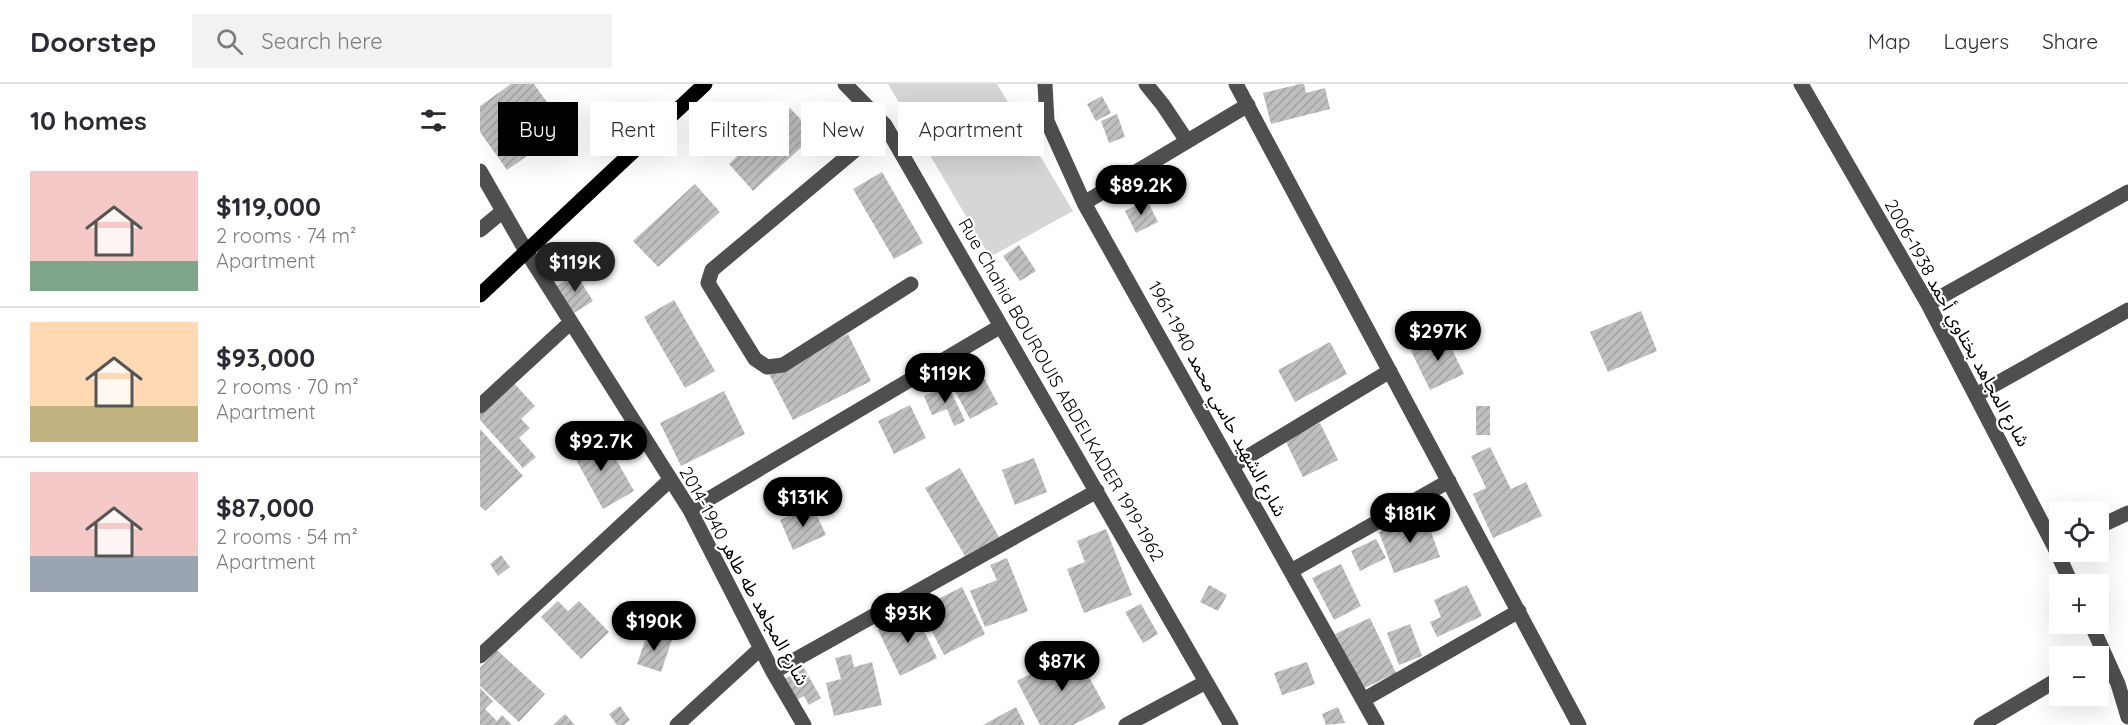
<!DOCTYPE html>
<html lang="en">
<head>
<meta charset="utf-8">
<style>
	body { margin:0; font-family:Quicksand,"Noto Sans Arabic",sans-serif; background:#f2f2f3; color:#2b2b33; height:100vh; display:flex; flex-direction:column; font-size:22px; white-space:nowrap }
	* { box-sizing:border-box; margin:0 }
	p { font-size:20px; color:#7c7c81 }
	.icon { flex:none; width:33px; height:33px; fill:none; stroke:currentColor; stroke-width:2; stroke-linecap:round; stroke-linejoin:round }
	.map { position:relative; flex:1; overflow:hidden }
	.panel { display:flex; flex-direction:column; background:#fff; width:480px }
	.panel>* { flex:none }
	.banner { position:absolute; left:18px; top:18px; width:570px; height:54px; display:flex; gap:12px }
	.controls { position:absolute; left:1569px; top:418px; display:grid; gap:12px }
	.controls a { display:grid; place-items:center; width:60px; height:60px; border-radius:0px; background:#fff; box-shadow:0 6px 24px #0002; font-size:30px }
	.price { position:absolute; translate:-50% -51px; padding:0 14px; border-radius:21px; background:#000; color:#fff; font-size:20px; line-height:39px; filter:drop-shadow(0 2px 3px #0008) }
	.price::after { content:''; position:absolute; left:50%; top:36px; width:18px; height:14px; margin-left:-9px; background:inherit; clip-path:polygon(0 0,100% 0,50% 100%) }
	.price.on { background:#222; color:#fff }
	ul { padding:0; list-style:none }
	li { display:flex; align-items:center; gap:18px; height:150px; padding:0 30px }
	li+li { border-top:2px solid #e1e1e2 }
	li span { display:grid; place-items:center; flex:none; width:168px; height:120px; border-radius:0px; color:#555 }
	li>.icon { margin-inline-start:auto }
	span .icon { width:72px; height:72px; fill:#fffc; stroke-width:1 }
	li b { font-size:26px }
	h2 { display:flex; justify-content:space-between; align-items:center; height:72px; padding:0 30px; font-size:26px }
	.pill { padding:0 21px; border-radius:0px; background:#fff; box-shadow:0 6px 24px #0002; font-size:21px; line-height:54px }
	.pill.on { background:#000; color:#fff }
	header { display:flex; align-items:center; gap:36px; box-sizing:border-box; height:84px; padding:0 30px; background:#fff; border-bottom:2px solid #e1e1e2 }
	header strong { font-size:28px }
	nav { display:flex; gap:33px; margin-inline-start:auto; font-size:21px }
	.search { width:420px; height:54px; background:#f2f2f3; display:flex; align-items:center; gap:15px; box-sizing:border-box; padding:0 21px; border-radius:0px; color:#7c7c81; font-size:22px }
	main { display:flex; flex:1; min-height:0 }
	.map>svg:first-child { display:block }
	.pitch { fill:#d6d6d6 }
	.building { fill:url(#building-hatch) }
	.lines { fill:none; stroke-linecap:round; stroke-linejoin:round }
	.minor { stroke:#4f4f4f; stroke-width:15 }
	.major { stroke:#000; stroke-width:15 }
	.labels { text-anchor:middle; stroke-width:4.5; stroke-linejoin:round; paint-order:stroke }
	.street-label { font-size:18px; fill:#000; stroke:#fff }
</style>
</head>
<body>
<header>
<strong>Doorstep</strong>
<div class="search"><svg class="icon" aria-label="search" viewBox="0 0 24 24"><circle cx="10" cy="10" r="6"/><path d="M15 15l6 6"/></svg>Search here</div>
<nav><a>Map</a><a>Layers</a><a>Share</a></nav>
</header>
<main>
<section class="panel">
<h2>10 homes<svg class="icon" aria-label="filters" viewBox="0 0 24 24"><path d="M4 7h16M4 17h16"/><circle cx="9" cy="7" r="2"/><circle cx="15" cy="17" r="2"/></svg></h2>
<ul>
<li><span style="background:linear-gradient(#f6c9c9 75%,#7fa58c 0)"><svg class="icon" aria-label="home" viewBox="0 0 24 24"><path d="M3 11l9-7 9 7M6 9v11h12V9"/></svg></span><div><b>$119,000</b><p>2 rooms · 74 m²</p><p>Apartment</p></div></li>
<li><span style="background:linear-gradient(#ffd9b3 70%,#c2b280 0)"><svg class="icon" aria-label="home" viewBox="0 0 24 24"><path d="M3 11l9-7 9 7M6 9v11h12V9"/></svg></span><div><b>$93,000</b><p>2 rooms · 70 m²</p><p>Apartment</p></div></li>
<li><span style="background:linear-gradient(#f6c9c9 70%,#9aa5b1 0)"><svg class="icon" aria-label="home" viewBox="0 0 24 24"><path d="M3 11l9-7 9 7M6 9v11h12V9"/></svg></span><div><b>$87,000</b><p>2 rooms · 54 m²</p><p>Apartment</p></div></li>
</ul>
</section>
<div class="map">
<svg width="1648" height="641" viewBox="0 0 1648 641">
	<defs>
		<pattern id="building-hatch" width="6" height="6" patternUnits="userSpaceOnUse" patternTransform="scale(1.5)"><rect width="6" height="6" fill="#bfbfbf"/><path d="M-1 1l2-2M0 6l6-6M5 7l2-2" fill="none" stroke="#a2a2a2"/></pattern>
	</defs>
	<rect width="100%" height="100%" fill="#fff"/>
	<!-- pitch -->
	<path class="pitch" d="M408,0H517L593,127L510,173Z"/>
	<!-- building -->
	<path class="building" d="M31,0H54L86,45L27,86L0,48V22Z
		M820,0H824L826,9L845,4L850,25L791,40L783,9Z
		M622,12L631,29L616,37L607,20Z
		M310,24L335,51L273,107L249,80Z
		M637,30L645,53L629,59L621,37Z
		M402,88L443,159L414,175L373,105Z
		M215,100L240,128L178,183L153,157Z
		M667,116L678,138L656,149L645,127Z
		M539,161L556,187L540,197L523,172Z
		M96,190L113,217L94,229L77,202Z
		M194,216L235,287L205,304L164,233Z
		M1161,227L1177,267L1128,288L1110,248Z
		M368,250L391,297L313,336L289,290Z
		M965,251L984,290L950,306L931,267Z
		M850,258L867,290L815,318L798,286Z
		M498,283L518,320L490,335L470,298Z
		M30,295L55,322L41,335L50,344L39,354L56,373L43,384L0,336V322Z
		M468,301L485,337L474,342L467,325L452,331L444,312Z
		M244,307L265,350L201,382L180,339Z
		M430,321L446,354L414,370L398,337Z
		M996,322H1010V351H996Z
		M840,339L858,376L823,393L805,356Z
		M0,345L43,392L5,427L0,422Z
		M104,351L116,370L129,363L154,407L123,425L88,361Z
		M1010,363L1031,405L1046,398L1062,432L1013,454L993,410L1006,404L991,372Z
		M554,374L567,408L535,421L522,386Z
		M480,384L519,453L485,472L445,404Z
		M332,421L346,451L313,466L300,436Z
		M945,431L960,473L914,489L899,448Z
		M626,445L652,511L604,529L587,485L605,478L597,457Z
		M896,455L906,474L880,487L871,467Z
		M21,471L30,483L18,492L10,480Z
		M527,474L548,527L505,543L490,507L517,496L510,481Z
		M861,480L881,522L854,536L832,494Z
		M729,501L747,511L738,527L720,518Z
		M987,501L1002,532L957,553L950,538L961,533L954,516Z
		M482,503L505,550L464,571L440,524Z
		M78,517L88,527L99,517L129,548L101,575L61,533Z
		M661,520L678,550L663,559L645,528Z
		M435,528L457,574L420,592L398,546Z
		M890,534L916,589L880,606L855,550Z
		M930,540L942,572L919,581L907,549Z
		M168,548L192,556L181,588L157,580Z
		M17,566L65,610L39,638L0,602V584Z
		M594,566L626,624L593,641H560L537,597Z
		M371,570L374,583L392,578L402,621L354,632L346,599L361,595L355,574Z
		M827,578L835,600L802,611L794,589Z
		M324,584L341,614L329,621L324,612L311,619L299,598Z
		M0,604L13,617L5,625L17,637L22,631L32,641H0Z
		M140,622L150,636L144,641H137L129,630Z
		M536,623L545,641H503Z
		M858,623L865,639L846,641L842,630Z
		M85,630L95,641H73Z"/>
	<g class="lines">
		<!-- minor -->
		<path class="minor" d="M365,0L405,41L751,641
			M565,0L567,37L604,119L897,641
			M666,0L683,21L707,57
			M756,0L1099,641
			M1321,0L1448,220L1575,464L1592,501
			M405,41L232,186L228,199L275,275L287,283L303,281L431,200
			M0,87L46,167L210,426L293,588L324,641
			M604,119L768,21
			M0,146L23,127
			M1448,220L1648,108
			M1496,311L1648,226
			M0,322L91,238
			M752,382L910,287
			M210,426L521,242
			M1618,443L1648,429
			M811,487L969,397
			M1611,540L1638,600L1648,633
			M0,572L190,396
			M293,588L617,407
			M883,616L1039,527
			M197,641L281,564
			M646,641L726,598
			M1501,641L1580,594"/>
		<!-- major -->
		<path class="major" d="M0,211L225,0"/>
	</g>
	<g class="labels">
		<!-- street labels -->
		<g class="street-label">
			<text transform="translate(1477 239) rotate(61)" y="6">شارع المجاهد بختاوي أحمد 1938-2006</text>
			<text transform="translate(581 306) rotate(60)" y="6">Rue Chahid BOUROUIS ABDELKADER 1919-1962</text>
			<text transform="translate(737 315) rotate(61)" y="6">شارع الشهيد حاسي محمد 1940-1961</text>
			<text transform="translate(264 492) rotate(61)" y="6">شارع المجاهد طه طاهر 1940-2014</text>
		</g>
	</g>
</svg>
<div class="controls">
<a><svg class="icon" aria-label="locate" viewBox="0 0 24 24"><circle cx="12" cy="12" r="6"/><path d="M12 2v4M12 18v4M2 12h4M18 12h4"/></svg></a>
<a>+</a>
<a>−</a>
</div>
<b class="price" style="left:661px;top:132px">$89.2K</b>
<b class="price on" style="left:95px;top:209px">$119K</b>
<b class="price" style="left:958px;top:278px">$297K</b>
<b class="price" style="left:465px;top:320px">$119K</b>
<b class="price" style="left:121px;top:388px">$92.7K</b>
<b class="price" style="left:323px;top:444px">$131K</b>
<b class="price" style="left:930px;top:460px">$181K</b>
<b class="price" style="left:428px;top:560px">$93K</b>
<b class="price" style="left:174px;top:568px">$190K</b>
<b class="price" style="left:582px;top:608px">$87K</b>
<div class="banner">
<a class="pill on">Buy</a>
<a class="pill">Rent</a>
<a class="pill">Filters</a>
<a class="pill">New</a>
<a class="pill">Apartment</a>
</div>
</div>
</main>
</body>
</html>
